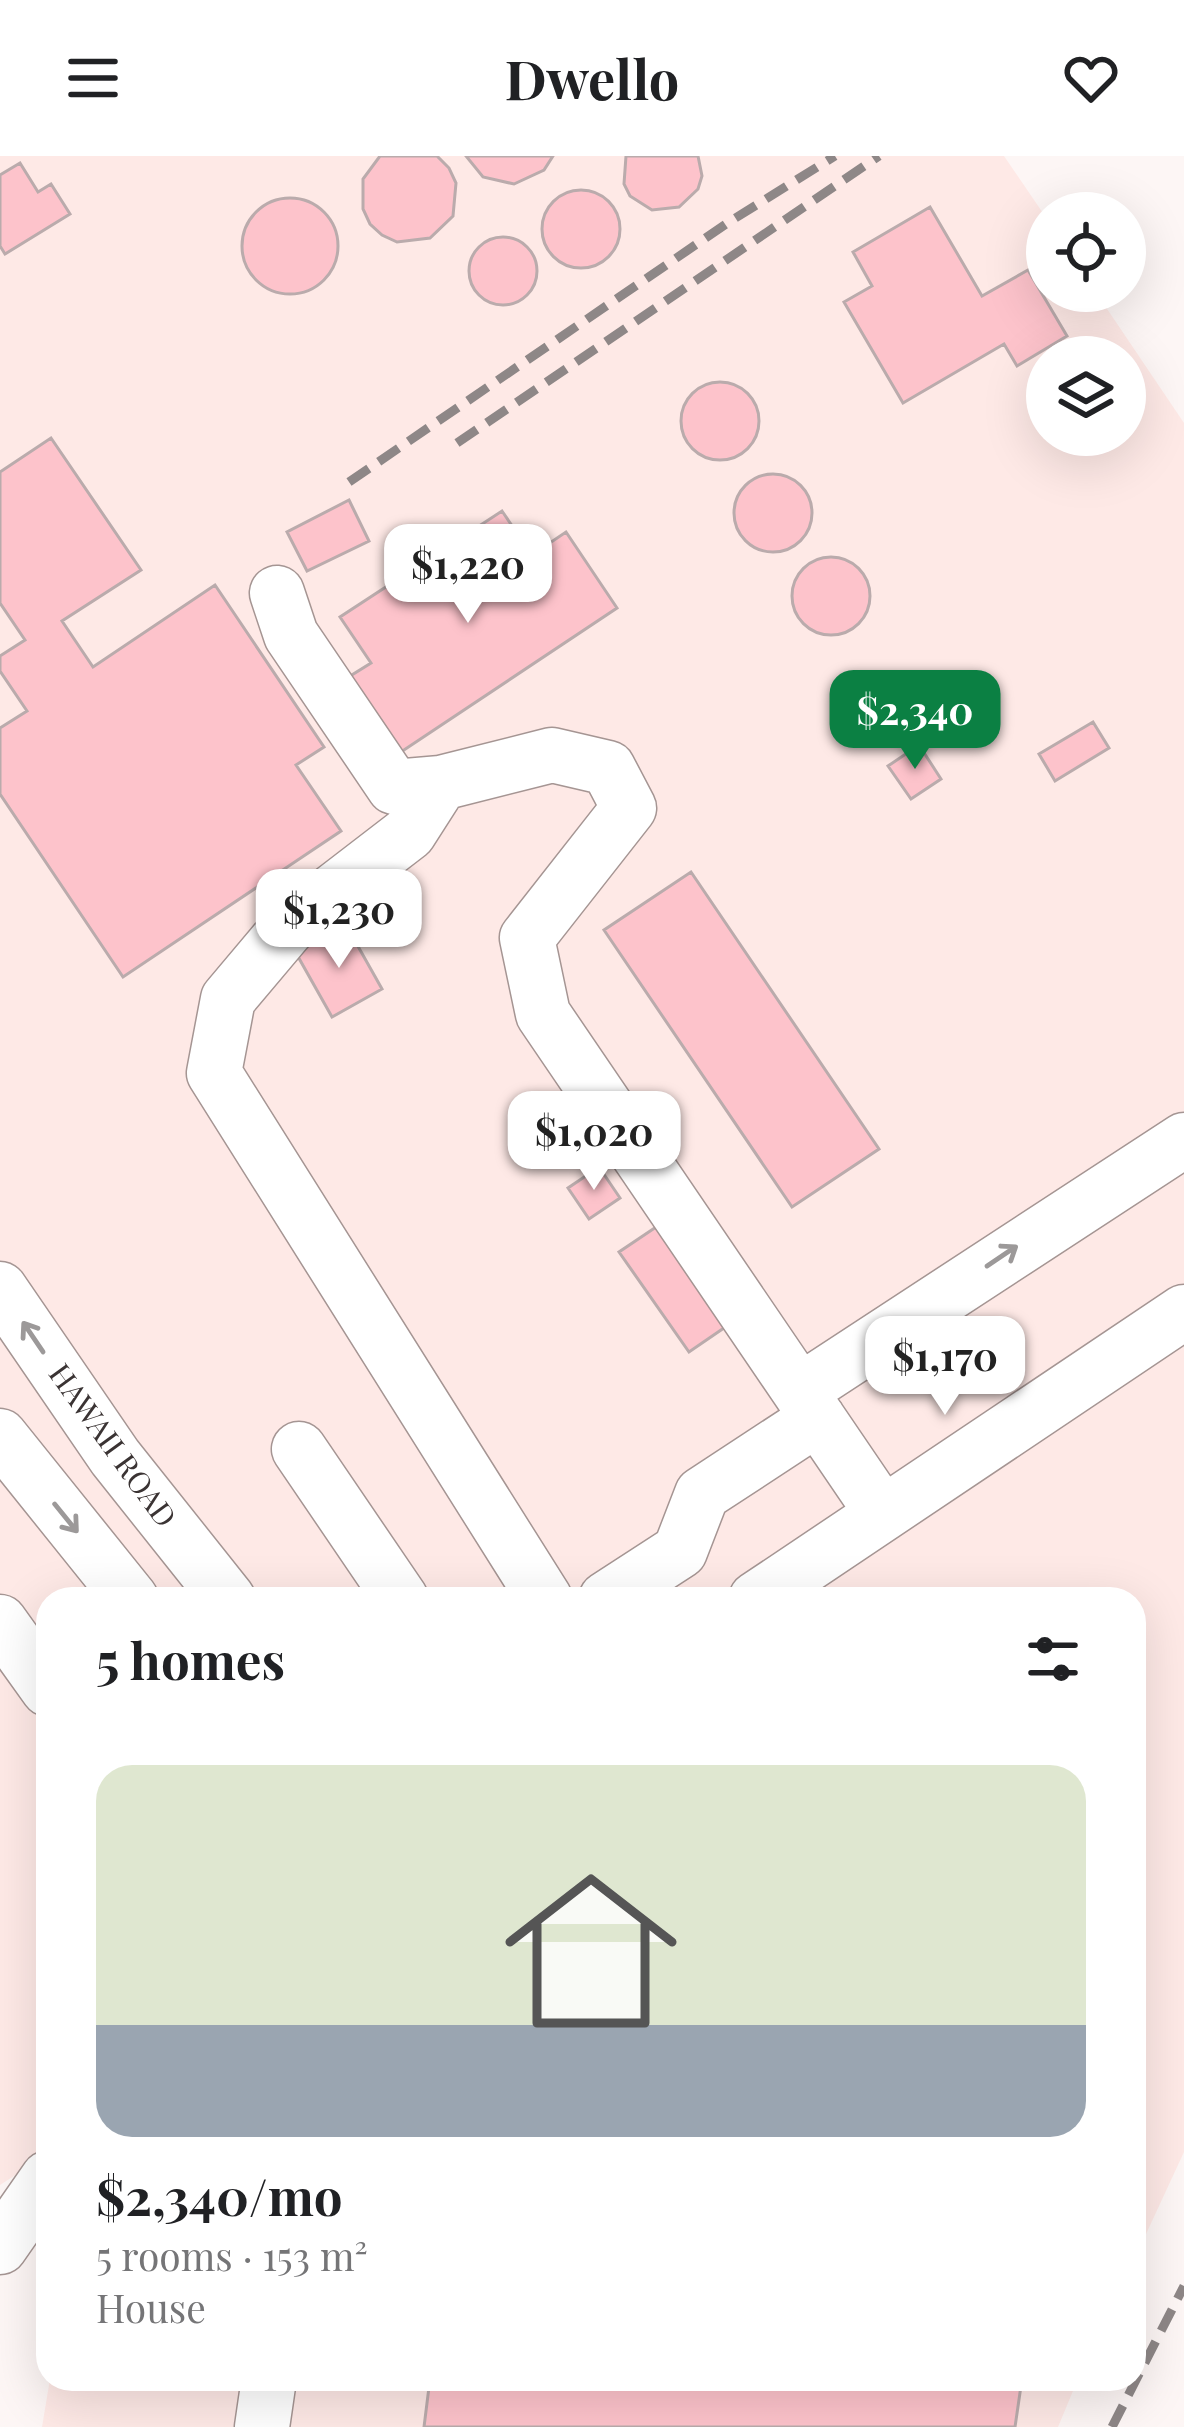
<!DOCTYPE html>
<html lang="en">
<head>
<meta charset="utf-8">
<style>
	body { margin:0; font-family:"Playfair Display",serif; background:#f2f2f2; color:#202124; height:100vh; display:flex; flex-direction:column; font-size:45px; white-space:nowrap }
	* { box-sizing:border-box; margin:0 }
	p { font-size:39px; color:#757577 }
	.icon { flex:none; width:66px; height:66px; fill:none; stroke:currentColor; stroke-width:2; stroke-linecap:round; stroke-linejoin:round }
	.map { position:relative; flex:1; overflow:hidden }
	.panel { position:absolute; left:36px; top:1431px; width:1110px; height:804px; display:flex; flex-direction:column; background:#fff; border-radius:36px; box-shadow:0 12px 48px #0002 }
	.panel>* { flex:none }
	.buttons { position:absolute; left:1026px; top:36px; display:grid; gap:24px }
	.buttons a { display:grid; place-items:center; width:120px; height:120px; border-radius:50%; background:#fff; box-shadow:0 12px 48px #0002; font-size:60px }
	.price { position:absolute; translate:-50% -102px; padding:0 27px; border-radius:24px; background:#fff; color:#222; font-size:39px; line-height:78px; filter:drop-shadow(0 3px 6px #0008) }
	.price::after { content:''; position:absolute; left:50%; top:72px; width:36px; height:27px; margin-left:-18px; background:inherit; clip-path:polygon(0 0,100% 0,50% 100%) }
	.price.active { background:#0b8043; color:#fff }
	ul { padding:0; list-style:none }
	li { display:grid; align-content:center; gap:24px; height:636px; padding:0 60px }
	li span { display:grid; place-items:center; height:372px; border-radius:36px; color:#555 }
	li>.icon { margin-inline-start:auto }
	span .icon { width:216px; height:216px; fill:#fffc; stroke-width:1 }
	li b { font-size:51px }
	h2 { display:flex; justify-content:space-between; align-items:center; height:144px; padding:0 60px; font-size:51px }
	header { display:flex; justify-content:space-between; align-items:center; height:156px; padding:0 60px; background:#fff; font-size:54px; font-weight:700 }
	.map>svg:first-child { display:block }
	.built { fill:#fee9e6; fill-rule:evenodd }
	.building { fill:#fdc3cb; stroke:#baabac; stroke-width:3 }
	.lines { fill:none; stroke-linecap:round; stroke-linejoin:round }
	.minor-casing { stroke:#a59593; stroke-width:57 }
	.minor { stroke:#fff; stroke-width:54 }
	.rail { stroke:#8e8787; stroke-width:9; stroke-dasharray:24 12; stroke-linecap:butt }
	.oneway { stroke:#9c9999 }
	.labels { text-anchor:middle; stroke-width:10; stroke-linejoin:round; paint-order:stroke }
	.street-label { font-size:30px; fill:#3a3333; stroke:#fff }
</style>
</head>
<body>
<header><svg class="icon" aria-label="menu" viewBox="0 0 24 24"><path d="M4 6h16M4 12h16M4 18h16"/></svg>Dwello<svg class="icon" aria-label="heart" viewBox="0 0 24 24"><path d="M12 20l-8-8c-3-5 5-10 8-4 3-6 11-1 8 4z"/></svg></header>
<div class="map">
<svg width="1184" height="2271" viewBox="0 0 1184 2271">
	<rect width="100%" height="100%" fill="#fdf6f5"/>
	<!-- built -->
	<path class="built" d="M0,0H1004L1047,63V135H1095L1184,267V1996L1134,2104V1443H48V1998L0,2029ZM1047,201H1125V279H1047Z
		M50,2223H1078L1058,2271H42Z"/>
	<!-- building -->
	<path class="building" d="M380,0H437L449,12L456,27L453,60L430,82L397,86L382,79L370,68L363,53V23Z
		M466,0H553L544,14L514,28L483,21Z
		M626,0H698L702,20L698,33L679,51L652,54L630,40L624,28Z
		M20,7L38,36L51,28L70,58L5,98L0,90V19Z
		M542 73a39 39 0 1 1 78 0a39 39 0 1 1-78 0Z
		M242 90a48 48 0 1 1 96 0a48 48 0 1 1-96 0Z
		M930,51L982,140L1028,114L1067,180L1017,210L1004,188L903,247L844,146L872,130L853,96Z
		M469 115a34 34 0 1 1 68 0a34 34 0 1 1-68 0Z
		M681 265a39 39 0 1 1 78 0a39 39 0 1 1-78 0Z
		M51,282L141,414L62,465L93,511L215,429L324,591L296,609L341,675L123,821L0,638V572L27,555L0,515V500L25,484L0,447V316Z
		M734 357a39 39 0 1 1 78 0a39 39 0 1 1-78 0Z
		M349,344L369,385L307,415L287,376Z
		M502,355L532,399L566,376L617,452L398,598L347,522L371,507L340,461Z
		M792 440a39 39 0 1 1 78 0a39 39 0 1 1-78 0Z
		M1093,566L1109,592L1055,625L1039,598Z
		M919,589L941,623L911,643L888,610Z
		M691,716L879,993L792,1051L604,774Z
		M346,769L382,833L332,861L296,797Z
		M599,1011L620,1042L589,1063L568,1032Z
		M668,1063L737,1163L689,1196L619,1096Z
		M430,2223H1022L1015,2271H424Z"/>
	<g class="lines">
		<!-- minor casing -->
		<g class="minor-casing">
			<path id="minor" d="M277,437L291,479L394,631L441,627L552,599L608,612L629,652L527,782L543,858L883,1358
				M441,627L409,677L292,767L228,843L214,917L545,1443
				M0,1133L115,1301L228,1443
				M800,1235L1184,984
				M0,1280L131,1443
				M299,1293L401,1443
				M606,1443L680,1395L702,1338L818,1262
				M756,1443L1184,1156
				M0,1466L48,1533
				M0,2091L48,2022
				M262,2271L269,2223"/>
		</g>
		<!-- minor -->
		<use href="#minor" class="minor"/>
		<!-- rail -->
		<path class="rail" d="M457,287L879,0
			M349,326L729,66L835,0
			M1112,2271L1184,2130"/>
	</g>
	<!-- one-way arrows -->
	<defs><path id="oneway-shaft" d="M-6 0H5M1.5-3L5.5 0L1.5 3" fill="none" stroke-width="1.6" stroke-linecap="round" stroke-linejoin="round" transform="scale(3)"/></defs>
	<g class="oneway">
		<use href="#oneway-shaft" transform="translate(1002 1100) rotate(-34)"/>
		<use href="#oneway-shaft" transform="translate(33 1181) rotate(-124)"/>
		<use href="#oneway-shaft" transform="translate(66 1362) rotate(51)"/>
	</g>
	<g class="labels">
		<!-- street labels -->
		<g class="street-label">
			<text transform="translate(112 1290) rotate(54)" y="10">HAWAII ROAD</text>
		</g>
	</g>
</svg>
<div class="buttons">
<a><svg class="icon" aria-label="locate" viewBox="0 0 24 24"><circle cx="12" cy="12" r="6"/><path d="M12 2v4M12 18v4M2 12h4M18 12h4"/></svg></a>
<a><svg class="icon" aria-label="layers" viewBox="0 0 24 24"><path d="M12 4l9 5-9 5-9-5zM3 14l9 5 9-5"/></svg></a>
</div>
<b class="price" style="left:468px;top:470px">$1,220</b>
<b class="price active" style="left:915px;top:616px">$2,340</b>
<b class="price" style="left:339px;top:815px">$1,230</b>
<b class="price" style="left:594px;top:1037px">$1,020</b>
<b class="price" style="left:945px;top:1262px">$1,170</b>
<section class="panel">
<h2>5 homes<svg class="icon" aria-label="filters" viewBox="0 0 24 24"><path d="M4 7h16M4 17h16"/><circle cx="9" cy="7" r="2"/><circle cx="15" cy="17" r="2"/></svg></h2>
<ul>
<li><span style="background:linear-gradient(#dfe7d0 70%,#9aa5b1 0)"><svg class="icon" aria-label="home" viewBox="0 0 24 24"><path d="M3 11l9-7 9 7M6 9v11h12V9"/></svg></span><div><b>$2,340/mo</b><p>5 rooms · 153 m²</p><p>House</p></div></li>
</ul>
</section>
</div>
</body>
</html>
